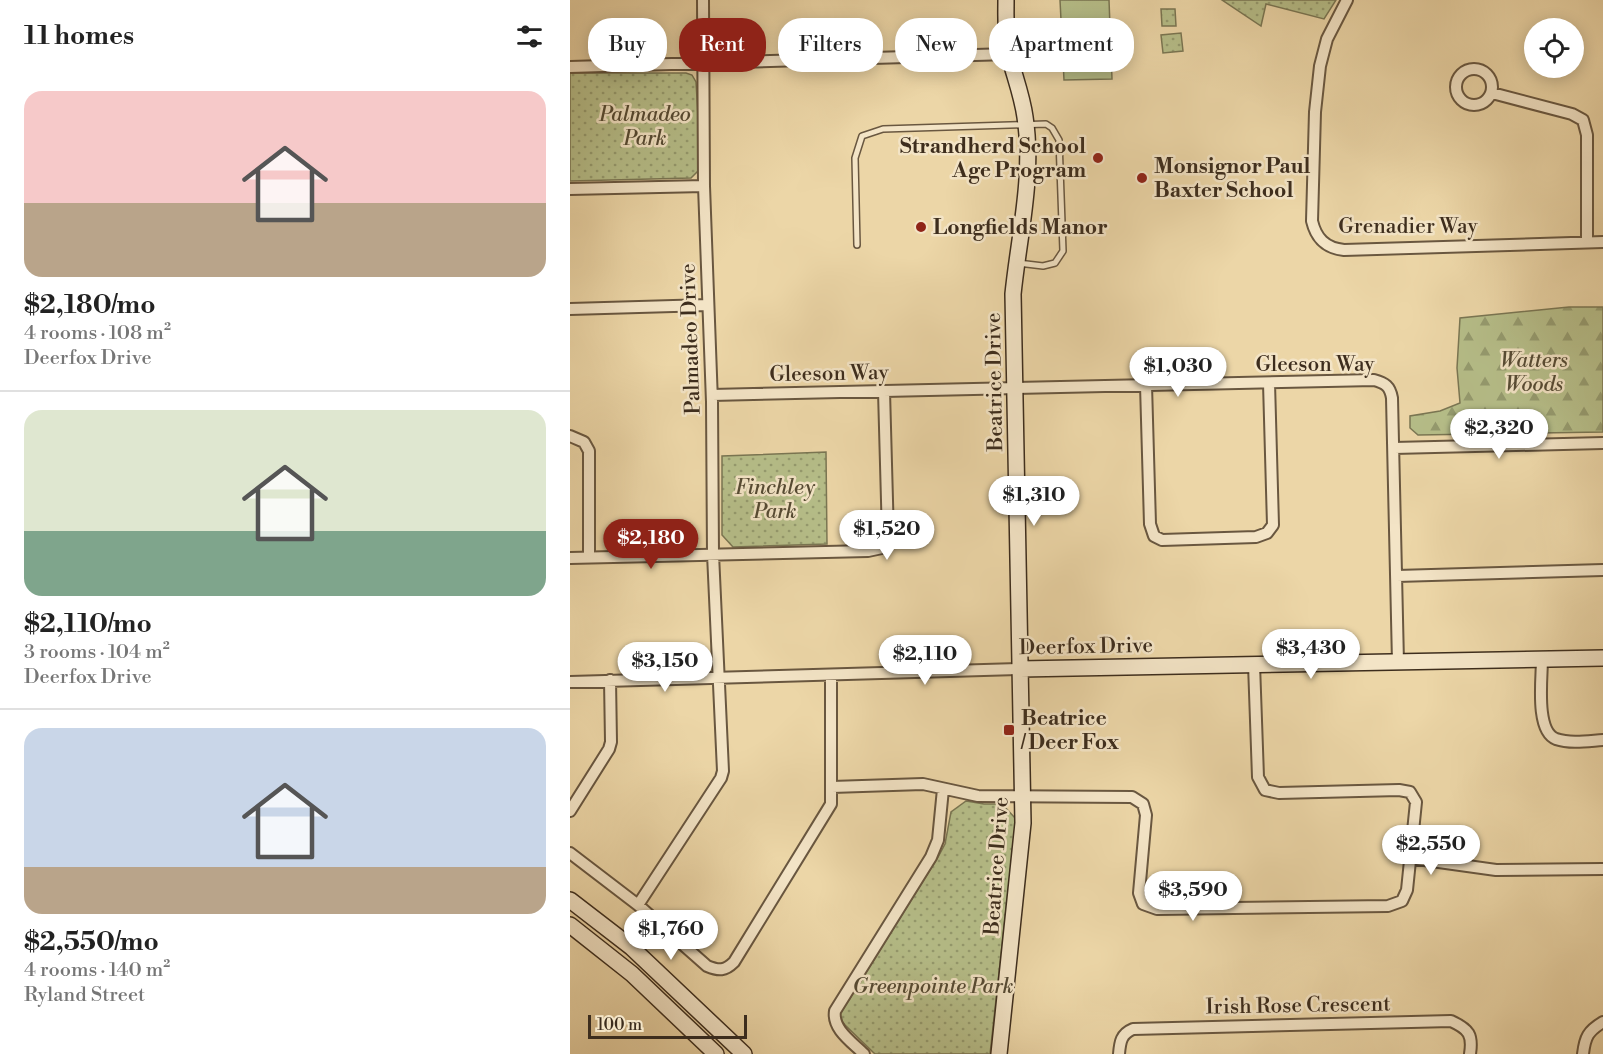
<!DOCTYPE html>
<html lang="en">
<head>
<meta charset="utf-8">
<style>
	body { margin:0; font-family:"Libre Bodoni",serif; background:#f6f6f6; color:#222; height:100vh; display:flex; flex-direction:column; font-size:22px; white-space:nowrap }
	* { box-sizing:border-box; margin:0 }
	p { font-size:20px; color:#767676 }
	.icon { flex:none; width:33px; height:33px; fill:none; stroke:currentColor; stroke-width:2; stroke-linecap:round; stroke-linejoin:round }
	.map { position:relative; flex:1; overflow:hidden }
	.panel { display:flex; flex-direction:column; background:#fff; width:570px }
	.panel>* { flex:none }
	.top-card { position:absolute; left:18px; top:18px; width:570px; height:54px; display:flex; gap:12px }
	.tools { position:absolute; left:954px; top:18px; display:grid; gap:12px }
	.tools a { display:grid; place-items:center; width:60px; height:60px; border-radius:50%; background:#fff; box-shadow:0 3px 15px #0003; font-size:30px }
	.scale { position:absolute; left:18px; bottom:15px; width:159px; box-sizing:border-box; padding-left:6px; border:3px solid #3d2d1d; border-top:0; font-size:16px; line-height:21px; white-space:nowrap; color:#3d2d1d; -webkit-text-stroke:4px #f3e4c6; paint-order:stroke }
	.price { position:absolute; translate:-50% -51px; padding:0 14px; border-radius:21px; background:#fff; color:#222; font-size:20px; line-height:39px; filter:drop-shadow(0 2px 3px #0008) }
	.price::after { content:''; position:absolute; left:50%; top:36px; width:18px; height:14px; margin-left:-9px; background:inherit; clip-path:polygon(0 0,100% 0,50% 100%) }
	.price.selected { background:#8f2418; color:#fff }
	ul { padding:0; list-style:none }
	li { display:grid; align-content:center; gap:12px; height:318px; padding:0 24px }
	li+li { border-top:2px solid #e0e0e0 }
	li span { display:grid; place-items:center; height:186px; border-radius:18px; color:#555 }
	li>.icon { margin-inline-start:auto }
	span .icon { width:108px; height:108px; fill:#fffc; stroke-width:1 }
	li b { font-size:26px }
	h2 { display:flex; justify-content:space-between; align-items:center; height:72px; padding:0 24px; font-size:26px }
	.tag { padding:0 21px; border-radius:24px; background:#fff; box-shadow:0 3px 15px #0003; font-size:21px; line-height:54px }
	.tag.selected { background:#8f2418; color:#fff }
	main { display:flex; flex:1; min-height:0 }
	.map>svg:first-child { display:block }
	.grass { fill:url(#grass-dots); stroke:#7a7653; stroke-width:1.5 }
	.forest { fill:url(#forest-firs); stroke:#7a7653; stroke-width:1.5 }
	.pitch { fill:#b6be89; stroke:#7a7653; stroke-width:1.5 }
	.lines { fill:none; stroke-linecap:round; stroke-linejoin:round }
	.lane-casing { stroke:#695740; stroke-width:8 }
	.street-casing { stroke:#695740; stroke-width:14 }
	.secondary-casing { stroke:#3d2d1d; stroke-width:18 }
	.lane { stroke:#f3e4c6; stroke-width:5 }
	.street { stroke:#f3e4c6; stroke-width:10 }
	.secondary { stroke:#f3e4c6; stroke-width:15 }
	.poi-dot { fill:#8f2418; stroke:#f3e4c6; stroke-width:2 }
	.labels { text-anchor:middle; stroke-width:5; stroke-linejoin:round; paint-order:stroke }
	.park-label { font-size:21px; font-style:italic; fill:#554a33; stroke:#f3e4c6 }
	.poi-label { font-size:21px; font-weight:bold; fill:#3d2d1d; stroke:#f3e4c6; text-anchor:start }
	.street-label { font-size:21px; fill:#3d2d1d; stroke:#f3e4c6 }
</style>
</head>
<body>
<main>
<section class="panel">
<h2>11 homes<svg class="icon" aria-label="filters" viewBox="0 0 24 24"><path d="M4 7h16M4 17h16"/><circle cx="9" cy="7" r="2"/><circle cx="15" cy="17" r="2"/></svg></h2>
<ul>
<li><span style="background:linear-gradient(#f6c9c9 60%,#b9a48a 0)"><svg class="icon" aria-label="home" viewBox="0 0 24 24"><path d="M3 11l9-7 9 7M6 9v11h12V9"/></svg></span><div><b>$2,180/mo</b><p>4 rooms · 108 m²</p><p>Deerfox Drive</p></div></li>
<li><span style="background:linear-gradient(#dfe7d0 65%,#7fa58c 0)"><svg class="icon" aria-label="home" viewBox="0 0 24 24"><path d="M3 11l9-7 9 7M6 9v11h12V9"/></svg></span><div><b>$2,110/mo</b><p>3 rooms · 104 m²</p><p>Deerfox Drive</p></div></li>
<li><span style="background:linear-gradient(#c9d6e8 75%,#b9a48a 0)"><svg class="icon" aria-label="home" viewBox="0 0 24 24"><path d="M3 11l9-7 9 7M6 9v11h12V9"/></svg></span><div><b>$2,550/mo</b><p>4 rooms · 140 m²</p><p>Ryland Street</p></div></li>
</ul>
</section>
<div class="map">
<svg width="1033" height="1054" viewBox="0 0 1033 1054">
	<defs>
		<pattern id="grass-dots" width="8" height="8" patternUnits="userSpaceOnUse" patternTransform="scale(1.5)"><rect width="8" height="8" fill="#b6be89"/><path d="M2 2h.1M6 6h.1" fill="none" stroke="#959b6f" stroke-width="1.8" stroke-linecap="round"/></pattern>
		<pattern id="forest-firs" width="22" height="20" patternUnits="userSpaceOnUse" patternTransform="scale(1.5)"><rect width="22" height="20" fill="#b6be89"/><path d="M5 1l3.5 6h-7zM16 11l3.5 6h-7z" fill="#959b6f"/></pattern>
	</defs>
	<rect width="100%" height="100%" fill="#ecd6a7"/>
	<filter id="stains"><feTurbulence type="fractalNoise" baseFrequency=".00333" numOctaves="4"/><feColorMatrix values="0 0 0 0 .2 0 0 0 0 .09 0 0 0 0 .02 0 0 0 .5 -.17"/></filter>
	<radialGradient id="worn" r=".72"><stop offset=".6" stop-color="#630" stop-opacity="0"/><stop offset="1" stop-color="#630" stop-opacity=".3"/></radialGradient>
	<!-- grass -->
	<path class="grass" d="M652,0H766L754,19L696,4L691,26Z
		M605,9L606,26H592L591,9Z
		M611,33L613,51L593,53L591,35Z
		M0,73H116L122,75L126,82L131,168L121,178L0,181Z
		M256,452L257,544L163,547L152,535V456Z
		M396,801L414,804H432L446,819L420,1054H305L275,1025L271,1020L270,1014L368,857L375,844L381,812Z"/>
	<!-- forest -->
	<path class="forest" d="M999,307H1033V432L848,435L840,428V416L870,411L890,403L887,368L890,318Z"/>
	<!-- pitch -->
	<path class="pitch" d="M490,0H539L542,79L494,80Z"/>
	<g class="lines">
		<!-- lane casing -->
		<g class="lane-casing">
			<path id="lane" d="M287,245L285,158L292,136L313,129L476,124L482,128L489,140L493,251L485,263L473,266L448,263"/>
		</g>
		<!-- street casing -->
		<g class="street-casing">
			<path id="street" d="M777,0L757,39L750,66L745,112L742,221C746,238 755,248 774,250L1033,242
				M0,67L439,54
				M886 87a18 18 0 1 1 36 0a18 18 0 1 1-36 0Z
				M922,93L1002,114L1013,120L1017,135V242
				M0,189L134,186
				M0,309L138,305
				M576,385L580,524L584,536L592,540L686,537L697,533L703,525L699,383
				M142,395L804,380C815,383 820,386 822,398L828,662
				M0,436L14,442L19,451V558
				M824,448L1033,443
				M0,558L298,551L312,548L318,537L314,391
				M827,576L1033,570
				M972,659C972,678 965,731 986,739C1001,744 1018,741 1033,740
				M0,682L450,669
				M262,787L353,784L408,796L562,797L573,804L576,815L569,893L573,904L587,909L818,906L832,901L837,890L846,802L840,792L829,790L709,793L695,790L688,777L684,664
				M0,811L39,749L41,742L40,680
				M0,853L68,905L137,966C149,971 155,971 164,962L261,804V676
				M840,858L926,870L1033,869
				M68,905L151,778L153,771L143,554L142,402L134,186L133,0
				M294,1054C282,1042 262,1029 265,1011L361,857L368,840L373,789
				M549,1054C550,1042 551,1034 563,1029L881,1021C899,1029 903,1035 900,1054
				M1013,1054C1015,1037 1018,1031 1033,1022"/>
		</g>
		<!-- secondary casing -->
		<g class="secondary-casing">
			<path id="secondary" d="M450,669L1033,658
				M0,900L61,947L174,1054
				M0,925L62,974L146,1054
				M429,1054L453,823L443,294C449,235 464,176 455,117C452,95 444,75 439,55C435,37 436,18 436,0"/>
		</g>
		<!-- lane -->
		<use href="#lane" class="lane"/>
		<!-- street -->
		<use href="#street" class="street"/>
		<!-- secondary -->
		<use href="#secondary" class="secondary"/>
	</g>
	<!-- markers -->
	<g class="poi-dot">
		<circle cx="528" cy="158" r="6"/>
		<circle cx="572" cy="178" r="6"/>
		<circle cx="351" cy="227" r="6"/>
		<rect x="433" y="724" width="12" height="12" rx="3"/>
	</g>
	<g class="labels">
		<!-- park labels -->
		<g class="park-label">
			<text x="75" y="121">Palmadeo<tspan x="75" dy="24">Park</tspan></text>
			<text x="964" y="367">Watters<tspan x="964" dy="24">Woods</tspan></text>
			<text x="205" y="494">Finchley<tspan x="205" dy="24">Park</tspan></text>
			<text x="363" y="993">Greenpointe Park</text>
		</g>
		<!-- poi labels -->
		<g class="poi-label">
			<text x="516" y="153" text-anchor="end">Strandherd School<tspan x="516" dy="24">Age Program</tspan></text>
			<text x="584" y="173">Monsignor Paul<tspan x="584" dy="24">Baxter School</tspan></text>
			<text x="363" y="234">Longfields Manor</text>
			<text x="451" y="725">Beatrice<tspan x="451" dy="24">/ Deer Fox</tspan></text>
		</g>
		<!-- street labels -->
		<g class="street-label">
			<text x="838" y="233">Grenadier Way</text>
			<text transform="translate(120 339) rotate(-92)" y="7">Palmadeo Drive</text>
			<text x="745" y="371">Gleeson Way</text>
			<text transform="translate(259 373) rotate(-1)" y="7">Gleeson Way</text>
			<text transform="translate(424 382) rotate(-91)" y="7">Beatrice Drive</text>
			<text transform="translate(516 646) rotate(-1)" y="7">Deerfox Drive</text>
			<text transform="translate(426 866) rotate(-86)" y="7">Beatrice Drive</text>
			<text transform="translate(728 1005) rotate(-1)" y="7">Irish Rose Crescent</text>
		</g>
	</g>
	<rect width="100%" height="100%" filter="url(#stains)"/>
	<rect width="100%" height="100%" fill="url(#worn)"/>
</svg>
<div class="tools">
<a><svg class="icon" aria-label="locate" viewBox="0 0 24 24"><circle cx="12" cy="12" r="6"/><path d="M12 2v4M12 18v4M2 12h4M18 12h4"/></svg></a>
</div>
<div class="scale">100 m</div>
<b class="price" style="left:608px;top:398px">$1,030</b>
<b class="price" style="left:929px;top:460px">$2,320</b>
<b class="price" style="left:464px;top:527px">$1,310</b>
<b class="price" style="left:317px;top:561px">$1,520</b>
<b class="price selected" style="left:81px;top:570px">$2,180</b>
<b class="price" style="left:741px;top:680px">$3,430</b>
<b class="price" style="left:355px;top:686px">$2,110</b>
<b class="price" style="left:95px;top:693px">$3,150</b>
<b class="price" style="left:861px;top:876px">$2,550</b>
<b class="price" style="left:623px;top:922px">$3,590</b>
<b class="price" style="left:101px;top:961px">$1,760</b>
<div class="top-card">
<a class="tag">Buy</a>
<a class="tag selected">Rent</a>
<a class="tag">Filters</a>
<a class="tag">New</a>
<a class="tag">Apartment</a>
</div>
</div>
</main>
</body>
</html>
